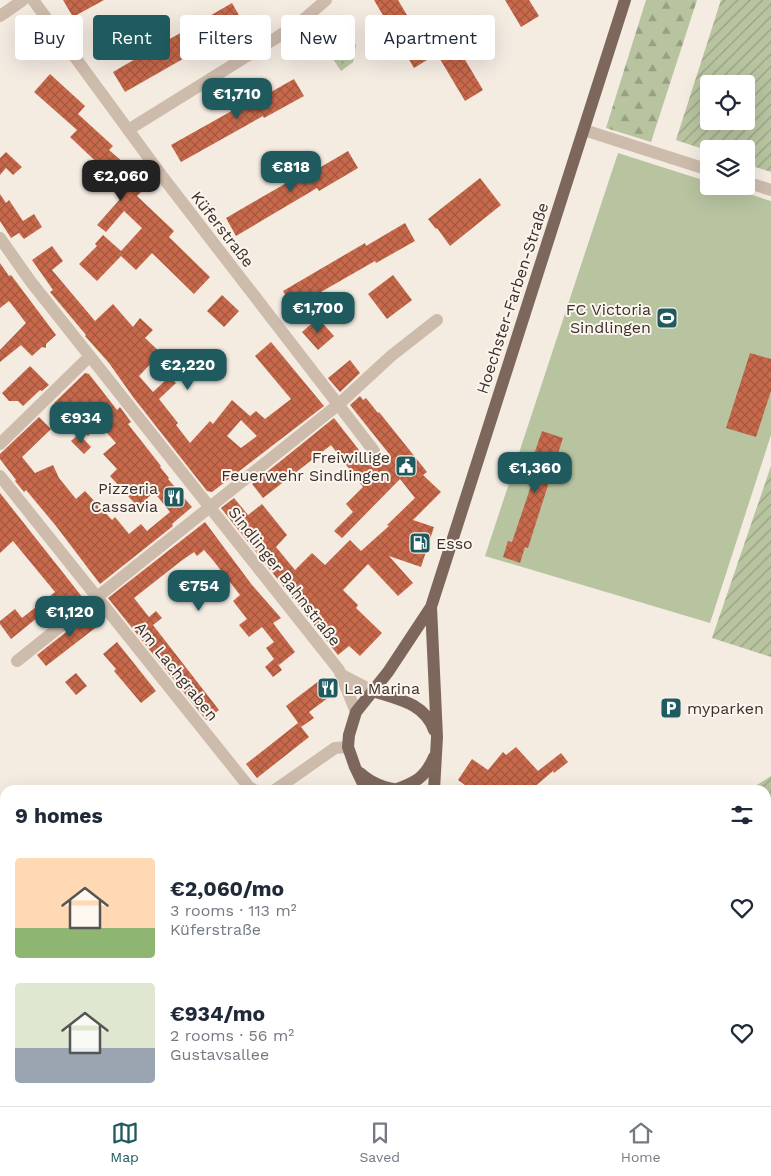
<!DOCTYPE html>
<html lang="en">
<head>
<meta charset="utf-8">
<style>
	body { margin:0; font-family:"Work Sans",sans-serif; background:#f6f6f7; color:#1f2937; height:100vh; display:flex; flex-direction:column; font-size:19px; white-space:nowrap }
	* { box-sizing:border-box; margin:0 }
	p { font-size:16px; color:#747a83 }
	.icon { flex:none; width:28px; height:28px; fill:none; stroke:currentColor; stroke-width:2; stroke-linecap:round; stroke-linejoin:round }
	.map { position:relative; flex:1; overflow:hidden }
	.sheet { position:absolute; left:0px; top:785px; width:771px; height:321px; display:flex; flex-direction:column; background:#fff; border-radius:15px 15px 0 0; box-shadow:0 5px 20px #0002 }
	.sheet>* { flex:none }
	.guide { position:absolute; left:15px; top:15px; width:500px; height:45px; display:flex; gap:10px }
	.buttons { position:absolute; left:700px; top:75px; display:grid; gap:10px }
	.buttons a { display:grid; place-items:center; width:55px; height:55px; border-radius:5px; background:#fff; box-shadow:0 5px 20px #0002; font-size:25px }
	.price { position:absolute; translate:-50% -42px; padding:0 11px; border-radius:10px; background:#1f5a5e; color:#fff; font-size:16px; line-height:32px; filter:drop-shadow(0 1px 2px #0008) }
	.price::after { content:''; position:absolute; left:50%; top:30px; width:15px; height:11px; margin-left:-8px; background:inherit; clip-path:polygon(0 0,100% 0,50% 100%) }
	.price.selected { background:#222; color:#fff }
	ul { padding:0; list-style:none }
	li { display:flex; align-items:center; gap:15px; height:125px; padding:0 15px }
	li span { display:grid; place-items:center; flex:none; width:140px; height:100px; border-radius:5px; color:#555 }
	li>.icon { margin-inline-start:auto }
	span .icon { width:60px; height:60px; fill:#fffc; stroke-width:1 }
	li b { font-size:21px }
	h2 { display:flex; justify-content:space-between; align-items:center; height:60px; padding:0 15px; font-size:21px }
	.chip { padding:0 18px; border-radius:5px; background:#fff; box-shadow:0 5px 20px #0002; font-size:18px; line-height:45px }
	.chip.selected { background:#1f5a5e; color:#fff }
	.dock { display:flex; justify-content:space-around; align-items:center; height:70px; border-top:1px solid #e0e1e3; background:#fff; font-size:14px; color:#747a83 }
	.dock a { display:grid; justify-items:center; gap:2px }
	.dock .selected { color:#1f5a5e }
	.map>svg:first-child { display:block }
	.grass { fill:url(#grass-dots) }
	.forest { fill:url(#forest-firs) }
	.garden { fill:url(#garden-furrows); fill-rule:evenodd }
	.pitch { fill:#b8c4a0 }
	.building { fill:url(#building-cross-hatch); fill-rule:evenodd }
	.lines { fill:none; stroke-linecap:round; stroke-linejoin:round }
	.minor { stroke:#cdbbac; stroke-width:12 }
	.major { stroke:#7d675c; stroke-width:12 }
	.labels { text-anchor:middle; stroke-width:4; stroke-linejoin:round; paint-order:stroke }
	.street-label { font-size:16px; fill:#3b302b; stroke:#fbf5ee }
	.poi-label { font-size:16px; fill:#3b302b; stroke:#fbf5ee; text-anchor:end }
</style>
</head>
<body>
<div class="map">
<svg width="771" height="1106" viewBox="0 0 771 1106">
	<defs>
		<pattern id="grass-dots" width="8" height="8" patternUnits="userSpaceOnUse" patternTransform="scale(1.25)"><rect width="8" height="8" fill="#b8c4a0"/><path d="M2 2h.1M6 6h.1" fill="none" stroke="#97a083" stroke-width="1.8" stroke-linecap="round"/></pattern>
		<pattern id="forest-firs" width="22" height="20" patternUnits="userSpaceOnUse" patternTransform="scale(1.25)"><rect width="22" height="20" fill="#b8c4a0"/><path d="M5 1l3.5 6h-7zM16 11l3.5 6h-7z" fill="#97a083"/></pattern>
		<pattern id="garden-furrows" width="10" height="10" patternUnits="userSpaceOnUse" patternTransform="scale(1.25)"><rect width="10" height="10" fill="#b8c4a0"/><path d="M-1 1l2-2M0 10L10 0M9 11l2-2" fill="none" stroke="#97a083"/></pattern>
		<pattern id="building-cross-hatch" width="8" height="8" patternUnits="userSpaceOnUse" patternTransform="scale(1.25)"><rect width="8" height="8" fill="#c8694b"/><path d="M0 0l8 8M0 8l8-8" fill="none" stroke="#a4573f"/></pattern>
	</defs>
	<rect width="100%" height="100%" fill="#f4ebe1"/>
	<!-- grass -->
	<path class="grass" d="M345,30L356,45L353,62L341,71L327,50L336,43L337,34Z"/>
	<!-- forest -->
	<path class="forest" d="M646,0H697L651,142L606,128Z"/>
	<!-- garden -->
	<path class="garden" d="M721,0H771V172L746,164V149H709V151L676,140ZM709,84H746V121H709Z
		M771,466V657L712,638Z
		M771,776V911L766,908V790H749Z"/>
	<!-- pitch -->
	<path class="pitch" d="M618,153L709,182V186H724L771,201V435L710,623L485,556Z"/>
	<!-- building -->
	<path class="building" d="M63,0H104L73,17Z
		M374,0H398L432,57L414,68Z
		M505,0H529L539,16L521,27Z
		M232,3L244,24L125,92L113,72Z
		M452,38L483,90L465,101L434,49Z
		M50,74L85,106L78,114L113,146L109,150L133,171L131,174L146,187L137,196L174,231L169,237L210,277L194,294L152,253L136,270L121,256L97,281L79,264L97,246L95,244L103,235L121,251L142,228L124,211L106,232L97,225L121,198L114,192L116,190L101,176L106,171L70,137L77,130L34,92Z
		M294,79L304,96L264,118L263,116L181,162L171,145L253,99L255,101Z
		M348,151L358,168L319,191L317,188L236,236L226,218L307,171L309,174Z
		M6,152L22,167L13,175L6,168L0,175V158Z
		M480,178L501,205L450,246L437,228L436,229L428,219Z
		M0,194L6,203L9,200L23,221L34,214L42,227L24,239L19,233L11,238L0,221Z
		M405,223L415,241L376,263L375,261L293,308L283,291L365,243L366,246Z
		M52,246L63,261L52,270L95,321L113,304L133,327L140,318L153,330L145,338L161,353L139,376L153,392L170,376L176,383L159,399L178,423L176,425L190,443L210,421L213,424L232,400L250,416L256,411L265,419L291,399L255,356L271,342L324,406L212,492L207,491L133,397L109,363L85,336L86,335L50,292L53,290L32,260ZM241,420L257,436L241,448L227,436Z
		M0,263L9,276L11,275L56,335L46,344V348L42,347L32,356L21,345L0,362V350L26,323L9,301L0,308Z
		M393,275L412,300L387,319L368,294Z
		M222,295L239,311L224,327L207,311Z
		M318,318L334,336L318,350L302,332Z
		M750,353L771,359V391L756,437L726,428Z
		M350,360L360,373L340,392L328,378Z
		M30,366L49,385L42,391L40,390L23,406L18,401H9L2,393Z
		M85,373L89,374L117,410L120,407L131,422L128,424L161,466L160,467L169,478L168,479L192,507L172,524L173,526L100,584L56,526L26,490L24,492L15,481L16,480L0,459V454L39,417L51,429L22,457L35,473L53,465L59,478L76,499L85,491L112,520L115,517L129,534L141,524L147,531L170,512L154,492L138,507L110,476L117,469L103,454L116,443L99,424L88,436L66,413L65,414L54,403Z
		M360,396L363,400L366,398L378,413L379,412L427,472L423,475L441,492L413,520L434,527L421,567L389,556L413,583L398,596L368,564L343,590L358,605L356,608L382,633L360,656L349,646L338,655L221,508L234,498L248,515L262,504L287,535L276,547L295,570L312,553L325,565L350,540L361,551L389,526L387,525L415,498L400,479L342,538L334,531L353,512L346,504L363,487L331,445L263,498L252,484L334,418L373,468L390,455L350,405Z
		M542,431L563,438L528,548L525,547L520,563L503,557L508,541L512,542L534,477L527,475Z
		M79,434L91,447L84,454L71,441Z
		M0,493L83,598L45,628L37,618L11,639L0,624V621L15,609L22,618L55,592L13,541L0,553Z
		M205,522L252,585L281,618L273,623L295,652L279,665L277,663L282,670L273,677L265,667L274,659L266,648L274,642L262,627L249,637L239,625L247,619L233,601L240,595L212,559L204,550L197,556L194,552L181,561L134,598L149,617L156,611L162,618L153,625L219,710L206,720L108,598Z
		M94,610L103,622L46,666L37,655Z
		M117,642L156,691L141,703L114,671L116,669L103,654Z
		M76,673L87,686L76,695L65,682Z
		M324,677L336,692L309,712L314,718L301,727L286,706Z
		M298,723L309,737L257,778L246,764Z
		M516,747L538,771L561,753L568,762L554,773L553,771L531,790H472L458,780L472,759L488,770L503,752L506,755Z"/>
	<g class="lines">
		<!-- minor -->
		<path class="minor" d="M33,0L165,180L374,451
			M0,16L23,0
			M128,130L273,40L304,19L326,0
			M584,130L709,170
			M746,182L771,190
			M0,238L31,282L339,670L356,712
			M0,444L90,356
			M0,476L249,787L254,790
			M17,661L339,404L391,356L437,320
			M342,675L373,691
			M275,790L335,748L348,747
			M0,878L5,883
			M766,918L771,922
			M766,1008L771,1011
			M267,1101L273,1106
			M590,1101L594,1106
			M84,1106L88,1101
			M410,1106L414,1101
			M750,1106L752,1101"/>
		<!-- major -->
		<path class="major" d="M431,607L437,737L434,790
			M373,691C397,699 425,703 434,730
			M360,773C372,784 385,789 402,790
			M366,790L355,767L348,747L349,735L356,712L388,672L431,607L625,0
			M394,790C415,783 425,778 434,757
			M625,1101L629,1106"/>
	</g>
	<!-- icons -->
	<defs>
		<g id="stadium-square" transform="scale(1.125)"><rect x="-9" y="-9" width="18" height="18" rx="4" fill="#1f5a5e" stroke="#fbf5ee"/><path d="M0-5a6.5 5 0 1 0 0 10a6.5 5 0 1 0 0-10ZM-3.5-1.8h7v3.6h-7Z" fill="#fff"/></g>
		<g id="civic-square" transform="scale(1.125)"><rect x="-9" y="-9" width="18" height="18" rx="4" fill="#1f5a5e" stroke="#fbf5ee"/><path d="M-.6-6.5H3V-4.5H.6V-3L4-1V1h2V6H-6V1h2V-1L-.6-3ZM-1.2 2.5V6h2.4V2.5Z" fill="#fff"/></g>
		<g id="restaurant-square" transform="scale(1.125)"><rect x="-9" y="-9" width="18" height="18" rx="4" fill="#1f5a5e" stroke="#fbf5ee"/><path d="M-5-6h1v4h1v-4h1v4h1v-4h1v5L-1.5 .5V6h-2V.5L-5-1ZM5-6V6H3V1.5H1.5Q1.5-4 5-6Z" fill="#fff"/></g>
		<g id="fuel-square" transform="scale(1.125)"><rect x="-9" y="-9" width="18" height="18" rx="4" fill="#1f5a5e" stroke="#fbf5ee"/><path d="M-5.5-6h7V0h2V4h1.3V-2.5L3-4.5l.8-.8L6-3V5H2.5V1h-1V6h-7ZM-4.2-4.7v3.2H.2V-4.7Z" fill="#fff"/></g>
		<g id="parking-square" transform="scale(1.125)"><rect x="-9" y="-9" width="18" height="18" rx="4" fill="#1f5a5e" stroke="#fbf5ee"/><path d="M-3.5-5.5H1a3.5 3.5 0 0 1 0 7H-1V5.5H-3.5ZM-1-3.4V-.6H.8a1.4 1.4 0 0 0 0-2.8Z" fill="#fff"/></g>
	</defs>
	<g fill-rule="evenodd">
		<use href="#stadium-square" x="667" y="318"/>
		<use href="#civic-square" x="406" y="466"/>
		<use href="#restaurant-square" x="174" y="497"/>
		<use href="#fuel-square" x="420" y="543"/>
		<use href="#restaurant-square" x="328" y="688"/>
		<use href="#parking-square" x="671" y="708"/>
	</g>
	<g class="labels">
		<!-- street labels -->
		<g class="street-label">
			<text transform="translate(223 229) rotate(52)" y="6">Küferstraße</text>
			<text transform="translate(512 298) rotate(-72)" y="6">Hoechster-Farben-Straße</text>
			<text transform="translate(285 576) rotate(52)" y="6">Sindlinger Bahnstraße</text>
			<text transform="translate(177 671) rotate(51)" y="6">Am Lachgraben</text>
		</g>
		<!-- poi labels -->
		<g class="poi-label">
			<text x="651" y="315">FC Victoria<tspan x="651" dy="18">Sindlingen</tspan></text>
			<text x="390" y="463">Freiwillige<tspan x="390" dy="18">Feuerwehr Sindlingen</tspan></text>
			<text x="158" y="494">Pizzeria<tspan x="158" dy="18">Cassavia</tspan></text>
			<text x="436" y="549" text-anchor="start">Esso</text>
			<text x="344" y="694" text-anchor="start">La Marina</text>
			<text x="687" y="714" text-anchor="start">myparken</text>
		</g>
	</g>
</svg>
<div class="buttons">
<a><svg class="icon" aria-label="locate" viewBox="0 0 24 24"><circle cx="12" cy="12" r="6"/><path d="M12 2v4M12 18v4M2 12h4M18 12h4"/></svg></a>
<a><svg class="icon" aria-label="layers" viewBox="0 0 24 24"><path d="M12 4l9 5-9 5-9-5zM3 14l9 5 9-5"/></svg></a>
</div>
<b class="price" style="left:237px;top:120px">€1,710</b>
<b class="price" style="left:291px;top:193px">€818</b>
<b class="price selected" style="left:121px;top:202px">€2,060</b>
<b class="price" style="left:318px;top:334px">€1,700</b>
<b class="price" style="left:188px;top:391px">€2,220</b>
<b class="price" style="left:81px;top:444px">€934</b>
<b class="price" style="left:535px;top:494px">€1,360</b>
<b class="price" style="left:199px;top:612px">€754</b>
<b class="price" style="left:70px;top:638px">€1,120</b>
<div class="guide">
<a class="chip">Buy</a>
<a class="chip selected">Rent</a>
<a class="chip">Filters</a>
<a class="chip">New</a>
<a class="chip">Apartment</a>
</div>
<section class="sheet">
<h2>9 homes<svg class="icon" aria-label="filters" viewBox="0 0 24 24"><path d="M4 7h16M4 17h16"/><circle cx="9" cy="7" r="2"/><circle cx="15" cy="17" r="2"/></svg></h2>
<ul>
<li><span style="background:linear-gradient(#ffd9b3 70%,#8fb573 0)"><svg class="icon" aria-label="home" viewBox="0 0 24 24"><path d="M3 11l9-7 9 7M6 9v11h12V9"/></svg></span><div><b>€2,060/mo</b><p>3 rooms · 113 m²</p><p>Küferstraße</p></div><svg class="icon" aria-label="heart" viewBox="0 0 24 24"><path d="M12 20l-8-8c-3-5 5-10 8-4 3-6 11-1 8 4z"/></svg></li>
<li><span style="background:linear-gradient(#dfe7d0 65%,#9aa5b1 0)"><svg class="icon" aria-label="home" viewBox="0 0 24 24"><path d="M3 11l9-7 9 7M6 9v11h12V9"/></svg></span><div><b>€934/mo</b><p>2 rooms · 56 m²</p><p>Gustavsallee</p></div><svg class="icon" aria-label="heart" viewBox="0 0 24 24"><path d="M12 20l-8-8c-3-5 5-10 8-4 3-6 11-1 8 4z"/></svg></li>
</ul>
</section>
</div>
<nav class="dock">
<a class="selected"><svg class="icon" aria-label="map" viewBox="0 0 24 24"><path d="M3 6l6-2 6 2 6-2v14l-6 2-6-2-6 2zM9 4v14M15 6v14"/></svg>Map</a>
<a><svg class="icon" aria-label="saved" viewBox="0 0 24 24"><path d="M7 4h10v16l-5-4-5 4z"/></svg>Saved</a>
<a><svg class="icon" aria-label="home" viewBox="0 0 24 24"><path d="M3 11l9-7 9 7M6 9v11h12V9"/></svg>Home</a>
</nav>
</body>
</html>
